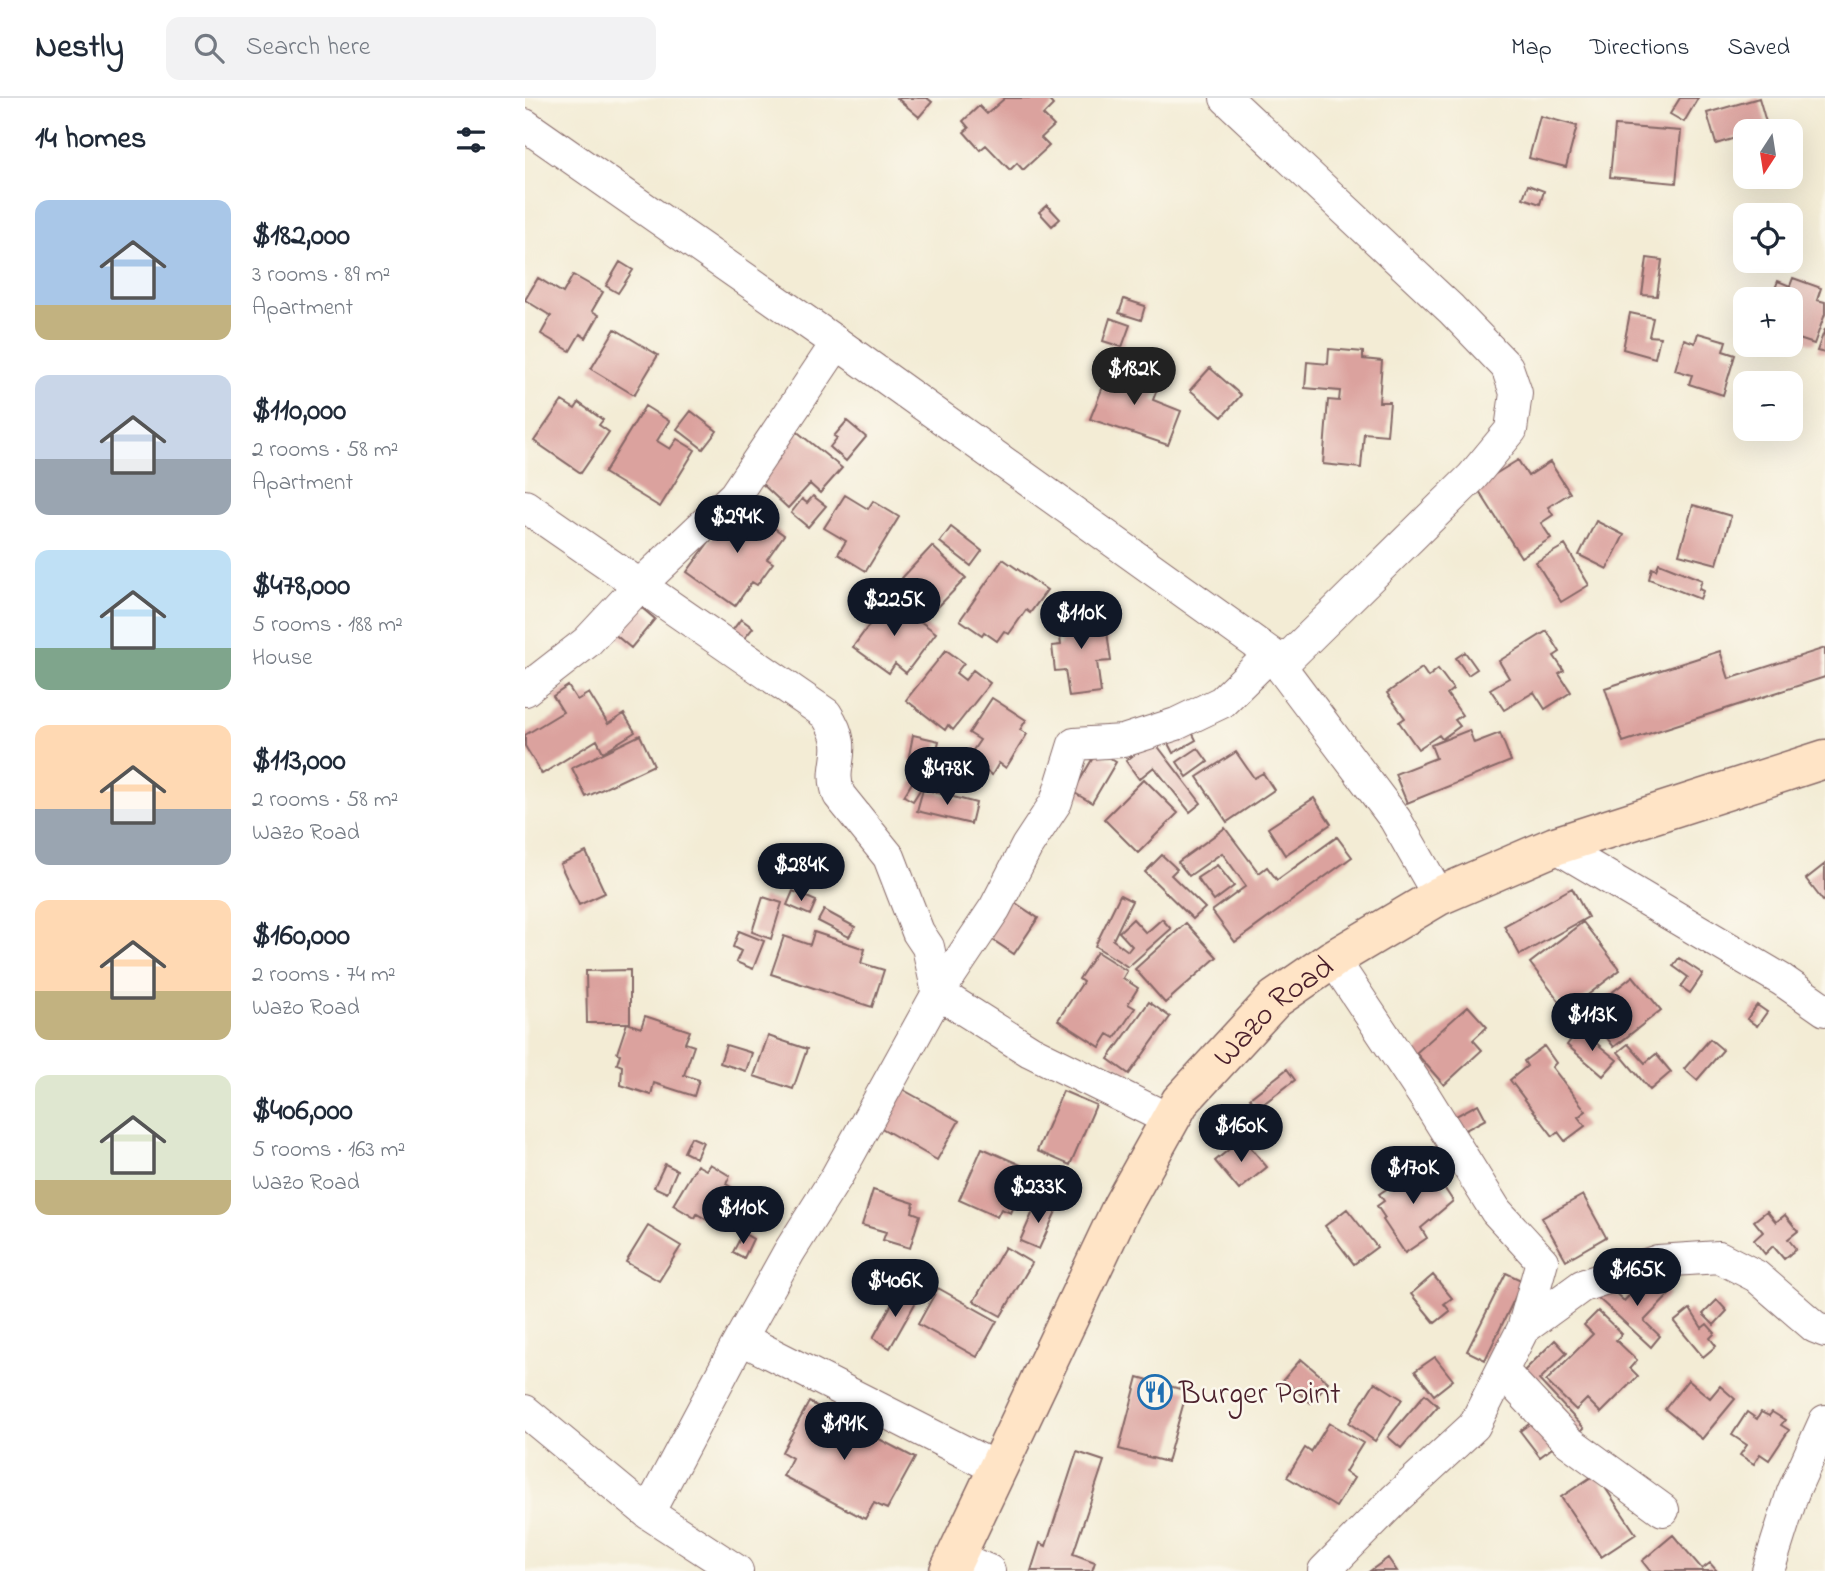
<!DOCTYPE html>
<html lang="en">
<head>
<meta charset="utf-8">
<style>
	body { margin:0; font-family:"Indie Flower",sans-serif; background:#f2f2f3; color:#1f2937; height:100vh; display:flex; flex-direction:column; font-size:26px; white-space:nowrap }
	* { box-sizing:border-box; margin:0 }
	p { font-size:23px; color:#747a83 }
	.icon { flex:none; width:38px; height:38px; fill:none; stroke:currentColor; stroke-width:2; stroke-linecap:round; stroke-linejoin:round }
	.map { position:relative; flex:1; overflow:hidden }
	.details { display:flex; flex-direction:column; background:#fff; width:525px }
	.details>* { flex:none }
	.needle { width:46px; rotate:192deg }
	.controls { position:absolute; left:1208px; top:21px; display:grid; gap:14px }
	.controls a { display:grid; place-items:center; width:70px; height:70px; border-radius:14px; background:#fff; box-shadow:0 7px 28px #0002; font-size:35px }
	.price { position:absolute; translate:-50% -60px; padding:0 16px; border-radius:24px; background:#111827; color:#fff; font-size:23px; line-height:46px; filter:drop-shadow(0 2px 4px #0008) }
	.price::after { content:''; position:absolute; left:50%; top:42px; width:21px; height:16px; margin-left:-10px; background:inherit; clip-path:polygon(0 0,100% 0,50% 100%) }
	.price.active { background:#222; color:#fff }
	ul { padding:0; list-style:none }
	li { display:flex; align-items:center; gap:21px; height:175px; padding:0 35px }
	li span { display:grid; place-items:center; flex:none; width:196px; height:140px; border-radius:14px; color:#555 }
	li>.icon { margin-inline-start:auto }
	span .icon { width:84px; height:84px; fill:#fffc; stroke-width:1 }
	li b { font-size:30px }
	h2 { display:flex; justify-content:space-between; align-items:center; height:84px; padding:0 35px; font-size:30px }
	header { display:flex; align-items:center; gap:42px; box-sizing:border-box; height:98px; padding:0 35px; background:#fff; border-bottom:2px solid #e0e1e3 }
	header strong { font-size:33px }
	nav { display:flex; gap:38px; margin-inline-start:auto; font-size:24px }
	.search { width:490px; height:63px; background:#f2f2f3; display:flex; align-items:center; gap:18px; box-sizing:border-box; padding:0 24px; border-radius:14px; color:#747a83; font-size:26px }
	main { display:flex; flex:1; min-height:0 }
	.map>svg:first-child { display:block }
	.building { fill:#dba29e }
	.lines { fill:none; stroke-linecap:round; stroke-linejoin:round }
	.street-casing { stroke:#856766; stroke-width:34 }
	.secondary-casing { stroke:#856766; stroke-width:41 }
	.street { stroke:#fff; stroke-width:32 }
	.secondary { stroke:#ffe4c6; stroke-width:38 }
	.labels { text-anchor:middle; stroke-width:5; stroke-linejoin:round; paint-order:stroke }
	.street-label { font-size:32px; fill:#4a1f2b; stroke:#fbf7ec }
	.poi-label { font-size:32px; fill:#4a1f2b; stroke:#fbf7ec; text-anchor:start }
</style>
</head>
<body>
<header>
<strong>Nestly</strong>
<div class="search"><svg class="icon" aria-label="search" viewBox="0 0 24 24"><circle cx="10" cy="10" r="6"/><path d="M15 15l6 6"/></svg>Search here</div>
<nav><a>Map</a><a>Directions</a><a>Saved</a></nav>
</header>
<main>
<section class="details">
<h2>14 homes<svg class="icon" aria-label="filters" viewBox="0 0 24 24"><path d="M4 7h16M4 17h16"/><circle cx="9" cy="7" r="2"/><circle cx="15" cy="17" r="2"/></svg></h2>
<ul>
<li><span style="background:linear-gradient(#a9c7e8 75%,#c2b280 0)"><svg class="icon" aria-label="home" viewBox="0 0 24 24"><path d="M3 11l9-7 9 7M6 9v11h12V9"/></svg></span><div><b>$182,000</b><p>3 rooms · 89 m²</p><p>Apartment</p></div></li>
<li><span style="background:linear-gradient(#c9d6e8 60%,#9aa5b1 0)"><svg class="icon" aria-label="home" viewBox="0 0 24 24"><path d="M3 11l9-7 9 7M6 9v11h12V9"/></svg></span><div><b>$110,000</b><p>2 rooms · 58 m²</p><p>Apartment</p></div></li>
<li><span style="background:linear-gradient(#bfe0f5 70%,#7fa58c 0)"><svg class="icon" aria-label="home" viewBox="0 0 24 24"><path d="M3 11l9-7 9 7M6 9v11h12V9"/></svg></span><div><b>$478,000</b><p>5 rooms · 188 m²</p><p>House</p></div></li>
<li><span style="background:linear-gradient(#ffd9b3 60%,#9aa5b1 0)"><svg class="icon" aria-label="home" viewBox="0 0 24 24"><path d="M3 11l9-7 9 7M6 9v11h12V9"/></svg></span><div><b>$113,000</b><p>2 rooms · 58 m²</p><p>Wazo Road</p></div></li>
<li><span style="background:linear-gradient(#ffd9b3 65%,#c2b280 0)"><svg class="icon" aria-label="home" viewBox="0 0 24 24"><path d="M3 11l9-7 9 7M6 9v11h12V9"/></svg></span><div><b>$160,000</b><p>2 rooms · 74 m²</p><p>Wazo Road</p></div></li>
<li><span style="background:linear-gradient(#dfe7d0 75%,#c2b280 0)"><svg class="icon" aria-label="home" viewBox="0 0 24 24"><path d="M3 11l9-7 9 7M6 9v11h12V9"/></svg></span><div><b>$406,000</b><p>5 rooms · 163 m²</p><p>Wazo Road</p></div></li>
</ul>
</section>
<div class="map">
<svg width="1300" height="1473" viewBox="0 0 1300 1473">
	<rect width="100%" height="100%" fill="#fbf7ec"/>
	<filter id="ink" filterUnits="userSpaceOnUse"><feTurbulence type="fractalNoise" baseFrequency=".0143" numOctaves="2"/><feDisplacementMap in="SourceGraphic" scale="14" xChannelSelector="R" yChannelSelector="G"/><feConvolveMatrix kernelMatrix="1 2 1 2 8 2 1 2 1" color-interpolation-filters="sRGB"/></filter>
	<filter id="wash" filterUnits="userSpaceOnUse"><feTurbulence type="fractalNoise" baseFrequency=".00686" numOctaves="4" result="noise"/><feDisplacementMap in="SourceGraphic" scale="28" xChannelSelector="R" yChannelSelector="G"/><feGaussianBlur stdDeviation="1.57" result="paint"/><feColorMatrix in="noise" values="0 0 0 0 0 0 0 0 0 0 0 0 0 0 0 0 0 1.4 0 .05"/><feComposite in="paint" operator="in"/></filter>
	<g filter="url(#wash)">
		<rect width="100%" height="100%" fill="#f3ecd5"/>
		<g id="blocks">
			<!-- building -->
			<path class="building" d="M372,0H402L407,4L394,19Z
				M480,0H522L528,7L518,17L529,28L516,40L524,48L498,72L492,65L485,72L461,47L455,52L439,34L444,30L438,23L454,8L462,16Z
				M1155,0H1173L1159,24L1145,16Z
				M1234,0L1243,31L1220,33V37L1191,46L1182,15Z
				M1015,18L1052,28L1041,69L1004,60Z
				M1090,28L1156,33L1151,85L1085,79Z
				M1003,87L1019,93L1015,106L998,100Z
				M522,107L535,121L527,128L514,114Z
				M1122,160L1137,162L1132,198L1117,197Z
				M95,164L108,172L93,195L81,188Z
				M48,177L78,194L67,213L74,217L61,240L55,236L45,253L16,236L26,218L0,202L13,180L38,195Z
				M1268,180L1296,190L1292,202L1300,204V216L1289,246L1274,241L1272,247L1265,244V201H1246L1253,183L1265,188Z
				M599,201L620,208L616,222L594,215Z
				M1105,215L1128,220L1124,238L1135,239L1130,260L1098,251Z
				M585,220L605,227L597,249L578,243Z
				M90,231L133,257L109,297L66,271Z
				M1300,231V255L1292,253Z
				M1173,235L1201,243L1198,253L1210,257L1198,297L1164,286L1167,277L1150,272L1159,241L1170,245Z
				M804,251L838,254V261L857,263L854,304H865L862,337L839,335L836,370L798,366L803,302L814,303L815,293L780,290L782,264L803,266Z
				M588,264L614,274L611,282L632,291L628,302L656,313L643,347L565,321Z
				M685,270L716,297L697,319L665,292Z
				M37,303L50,311L54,305L78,322L74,327L84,334L56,375L9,343Z
				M120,308L144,323L132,343L145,351L152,341L170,352L135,409L79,375Z
				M166,313L192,333L178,351L152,331Z
				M322,323L341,339L321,363L305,349L312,340L309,338Z
				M270,332L317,370L295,395L285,386L263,410L234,383L254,361L249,356Z
				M993,362L1003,378L1025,364L1045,395L1023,409L1028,417L1016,425L1026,440L996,459L951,388Z
				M320,397L343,411L348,403L374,419L341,473L313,456L321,443L299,430Z
				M288,398L301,408L283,429L266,415L277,401L282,405Z
				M213,404L259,437L242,461L248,465L232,487L227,484L210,508L162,474Z
				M1168,407L1206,418L1192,466L1154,456Z
				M1071,423L1099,437L1082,471L1054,457Z
				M426,429L457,453L446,468L415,444Z
				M1040,447L1064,487L1036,504L1011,464Z
				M407,448L441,480L410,512L377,480Z
				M478,461L522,492L505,515L501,512L484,536L479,533L472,543L459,534L457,537L435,522Z
				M1134,465L1177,482L1174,491L1178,493L1175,501L1124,481L1127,470L1131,472Z
				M364,500L411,535L381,575L370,566L364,575L328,549Z
				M111,505L130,521L106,550L87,534Z
				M564,512L565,520L580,519L586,563L572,564L576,595L544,599L540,572L530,573L527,548L536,547L532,516Z
				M216,521L228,530L218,542L207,533Z
				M1022,533L1035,554L1029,558L1039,573L1034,576L1046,594L1020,611L1009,594L979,612L965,591L984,580L974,563Z
				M1300,550V579L1098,644L1080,590L1195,553L1204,581Z
				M421,552L439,565L431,575L440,582L448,572L465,585L428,632L423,627L420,632L381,602Z
				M940,554L952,571L943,577L931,560Z
				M897,570L903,579L913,571L928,591L922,596L937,617L930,622L935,628L917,641L914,637L893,651L874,624L880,620L862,595Z
				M43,588L52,602L64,595L83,626L99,616L110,634L78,654L72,642L17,676L0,648V637L38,614L28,598Z
				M467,600L501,622L495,632L502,636L481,670L474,665L467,677L442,661L455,642L444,635Z
				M662,624L671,642L648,655L638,636Z
				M944,632L949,645L975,635L986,663L882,705L870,676L911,660L906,647Z
				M115,637L129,667L61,699L47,670Z
				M388,637L414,643L408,668L383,663Z
				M628,642L676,705L665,714L629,669L614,681L601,663Z
				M673,650L683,664L662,679L652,664Z
				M572,653L591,664L567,705L548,694Z
				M711,654L729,680L738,675L749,692L702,724L672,679Z
				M396,670L405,676L388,703L379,698Z
				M619,681L653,715L613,755L579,721Z
				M398,691L451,705L446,726L392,713Z
				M789,700L806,726L760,757L743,730Z
				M700,730L734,775L742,769L752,782L812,739L827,759L710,844L687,813L721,788L697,755L664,778L653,764Z
				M61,754L80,795L54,807L35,766Z
				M637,757L652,771L646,777L680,810L668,821L620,774Z
				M1300,766V802L1298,803L1281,781Z
				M692,767L709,788L689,803L672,780Z
				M1047,790L1063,819L995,857L979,828Z
				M268,793L291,803L285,817L262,807Z
				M595,797L607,803L588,842L603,853L607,848L594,834L608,821L621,835L637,821L646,831L603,869L570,848Z
				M238,799L257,805L246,841L227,834Z
				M483,800L513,820L489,856L459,836Z
				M299,812L330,829L324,839L293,823Z
				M1058,824L1095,872L1042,913L1005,865Z
				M661,825L692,859L640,905L610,871Z
				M214,833L239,843L228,871L211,864L216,853L208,849Z
				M289,834L340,851L336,865L359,872L347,909L246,876L259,838L285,847Z
				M572,854L602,873L598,880L613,890L603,906L610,910L590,940L583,936L575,949L533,922L558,884L554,881Z
				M1154,860L1178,876L1165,895L1156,889L1163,879L1148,868Z
				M105,872V925H62L61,873Z
				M1108,878L1136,912L1089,949L1062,914Z
				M624,904L645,919L604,976L583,961Z
				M1232,907L1242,914L1232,928L1222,921Z
				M943,908L962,929L948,942L957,952L919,987L891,955Z
				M120,918L165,933L160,945L169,948L159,977L174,982L169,998L129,985L126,997L96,987L97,968L92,966L95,956L92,955L102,925L116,930Z
				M1054,931L1092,962L1078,978L1042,947Z
				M243,938L282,951L268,991L229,978Z
				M1185,941L1198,952L1172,982L1159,971Z
				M1103,946L1120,965L1131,956L1146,974L1125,992L1093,954Z
				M201,947L227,955L221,973L195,965Z
				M1019,948L1031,965L1027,969L1061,1013L1053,1019L1060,1028L1040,1043L1033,1034L1028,1038L985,982L1002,968L999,963Z
				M762,971L770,982L733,1010L725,1000Z
				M375,990L434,1023L412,1062L353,1028Z
				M538,993L571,1007L545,1067L512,1053Z
				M953,1006L961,1021L937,1034L929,1019Z
				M166,1039L178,1044L171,1060L159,1054Z
				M718,1040L742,1069L714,1092L690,1063Z
				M457,1050L496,1067L488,1086L497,1090L486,1115L476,1111L472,1119L434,1102Z
				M902,1064L928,1103L896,1130L902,1140L880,1155L858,1122L860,1120L852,1108L859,1103L854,1096Z
				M140,1066L152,1072L142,1095L129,1089Z
				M185,1066L205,1078L201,1086L208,1090L203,1098L212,1103L195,1130L172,1116L170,1120L148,1107L172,1067L181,1072Z
				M348,1092L389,1105L387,1114L395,1117L385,1150L358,1142L361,1134L337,1127Z
				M1058,1097L1081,1139L1041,1162L1017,1120Z
				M513,1102L532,1111L514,1151L495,1143Z
				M822,1111L852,1149L829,1166L800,1128Z
				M1242,1113L1251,1124L1260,1117L1273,1133L1263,1141L1271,1151L1259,1161L1248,1148L1240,1156L1229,1142L1238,1134L1229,1123Z
				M123,1128L156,1148L134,1183L101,1164Z
				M218,1135L228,1141L219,1160L208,1154Z
				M480,1149L507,1165L476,1218L449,1203Z
				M981,1175L998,1183L960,1262L942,1253Z
				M908,1177L927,1200L919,1206L925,1213L910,1225L886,1196Z
				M1123,1178L1144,1197L1119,1223L1135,1238L1126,1249L1072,1199L1083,1188L1099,1203Z
				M413,1190L472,1223L452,1259L393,1226Z
				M374,1193L392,1202L365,1250L348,1240Z
				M1192,1202L1202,1213L1189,1227L1178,1216Z
				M1165,1211L1177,1230L1182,1226L1190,1235L1185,1240L1191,1248L1178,1259L1149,1224Z
				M1073,1213L1097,1236L1091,1242L1112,1262L1105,1270L1113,1278L1076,1315L1062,1301L1051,1312L1021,1283L1068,1236L1059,1227Z
				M1030,1242L1042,1255L1014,1282L1059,1330L1048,1341L991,1281Z
				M910,1259L928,1282L909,1297L890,1273Z
				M776,1261L803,1284L786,1305L758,1282Z
				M613,1279L662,1293L642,1364L594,1351Z
				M1163,1282L1185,1300L1195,1288L1210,1301L1177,1341L1140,1311Z
				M850,1284L877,1301L850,1343L824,1325Z
				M900,1296L913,1308L876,1350L863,1339Z
				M284,1304L390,1360L362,1411L349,1405L340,1421L258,1378L267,1360L257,1354Z
				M1222,1314L1232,1321L1236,1314L1244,1318L1247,1314L1260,1322L1256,1327L1264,1332L1244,1362L1235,1356L1229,1366L1215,1357L1222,1347L1207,1337Z
				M1015,1318L1035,1344L1015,1359L995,1333Z
				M804,1325L838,1345L820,1374L829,1380L811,1409L762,1379L780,1350L786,1354Z
				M552,1354L579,1363L548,1456L570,1464L567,1473H506L515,1445L521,1448Z
				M1071,1376L1111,1436L1076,1459L1036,1399Z
				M1148,1437L1177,1471L1185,1465L1192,1473H1125L1117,1463Z
				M863,1460L872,1473H845Z"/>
		</g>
	</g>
	<g filter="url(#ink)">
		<use href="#blocks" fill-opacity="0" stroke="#856766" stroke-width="2"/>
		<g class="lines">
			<!-- street casing -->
			<g class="street-casing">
				<path id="street" d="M701,0L926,211L982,269L991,295L986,332L947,379L755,568
					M0,27L312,245L746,556L870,721L914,798
					M0,408L301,616C327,656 302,664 314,697L364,759L393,834L403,849L413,895L505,953L645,1022
					M0,592L62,544L116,486L210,397L312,245
					M1030,748L1257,882L1300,912
					M998,1231L1057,1188L1133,1163L1194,1159L1231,1178L1290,1229L1300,1233
					M217,1241L473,1371
					M978,1274L1043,1343L1138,1412
					M0,1313L123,1415L212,1473
					M123,1415L209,1253L264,1154L312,1078L413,895L470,810L502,748L531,704L549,646L598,643L651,626L697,604L746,556
					M431,1459L464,1473
					M799,1473L870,1401L949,1328L998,1231L1017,1163L971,1113L900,999L808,861
					M1243,1473L1268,1394L1300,1323"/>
			</g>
			<!-- secondary casing -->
			<g class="secondary-casing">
				<g id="secondary">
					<path id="s1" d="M424,1473L597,1108L655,1004L750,901L808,861L914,798L1030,748L1300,661"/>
				</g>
			</g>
			<!-- street -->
			<use href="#street" class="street"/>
			<!-- secondary -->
			<use href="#secondary" class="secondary"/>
		</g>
	</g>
	<!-- icons -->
	<defs>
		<g id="restaurant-ring" transform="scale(1.75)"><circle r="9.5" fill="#fbf7ec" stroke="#1f6fb2" stroke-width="1.5"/><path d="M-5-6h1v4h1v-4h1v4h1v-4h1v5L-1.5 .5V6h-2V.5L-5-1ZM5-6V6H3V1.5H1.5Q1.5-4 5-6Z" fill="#1f6fb2"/></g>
	</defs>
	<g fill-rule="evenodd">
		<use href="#restaurant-ring" x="630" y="1294"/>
	</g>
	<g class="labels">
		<!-- street labels -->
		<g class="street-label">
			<text dy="11" stroke="none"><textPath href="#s1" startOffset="654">Wazo Road</textPath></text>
		</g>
		<!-- poi labels -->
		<g class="poi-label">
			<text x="654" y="1305">Burger Point</text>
		</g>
	</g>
</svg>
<div class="controls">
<a><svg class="needle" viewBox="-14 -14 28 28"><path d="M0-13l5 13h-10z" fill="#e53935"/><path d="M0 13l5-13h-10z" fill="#747a83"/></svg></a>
<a><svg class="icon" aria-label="locate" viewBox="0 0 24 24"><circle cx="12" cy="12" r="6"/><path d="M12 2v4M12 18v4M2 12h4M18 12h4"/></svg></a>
<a>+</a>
<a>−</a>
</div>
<b class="price active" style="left:609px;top:309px">$182K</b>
<b class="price" style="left:212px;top:457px">$294K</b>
<b class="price" style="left:369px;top:540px">$225K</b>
<b class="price" style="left:556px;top:553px">$110K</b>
<b class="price" style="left:422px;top:709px">$478K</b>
<b class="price" style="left:276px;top:805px">$284K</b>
<b class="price" style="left:1067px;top:955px">$113K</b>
<b class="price" style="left:716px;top:1066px">$160K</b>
<b class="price" style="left:888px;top:1108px">$170K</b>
<b class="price" style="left:513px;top:1127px">$233K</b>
<b class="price" style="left:218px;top:1148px">$110K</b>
<b class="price" style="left:1112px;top:1210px">$165K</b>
<b class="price" style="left:370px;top:1221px">$406K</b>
<b class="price" style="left:319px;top:1364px">$191K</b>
</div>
</main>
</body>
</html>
